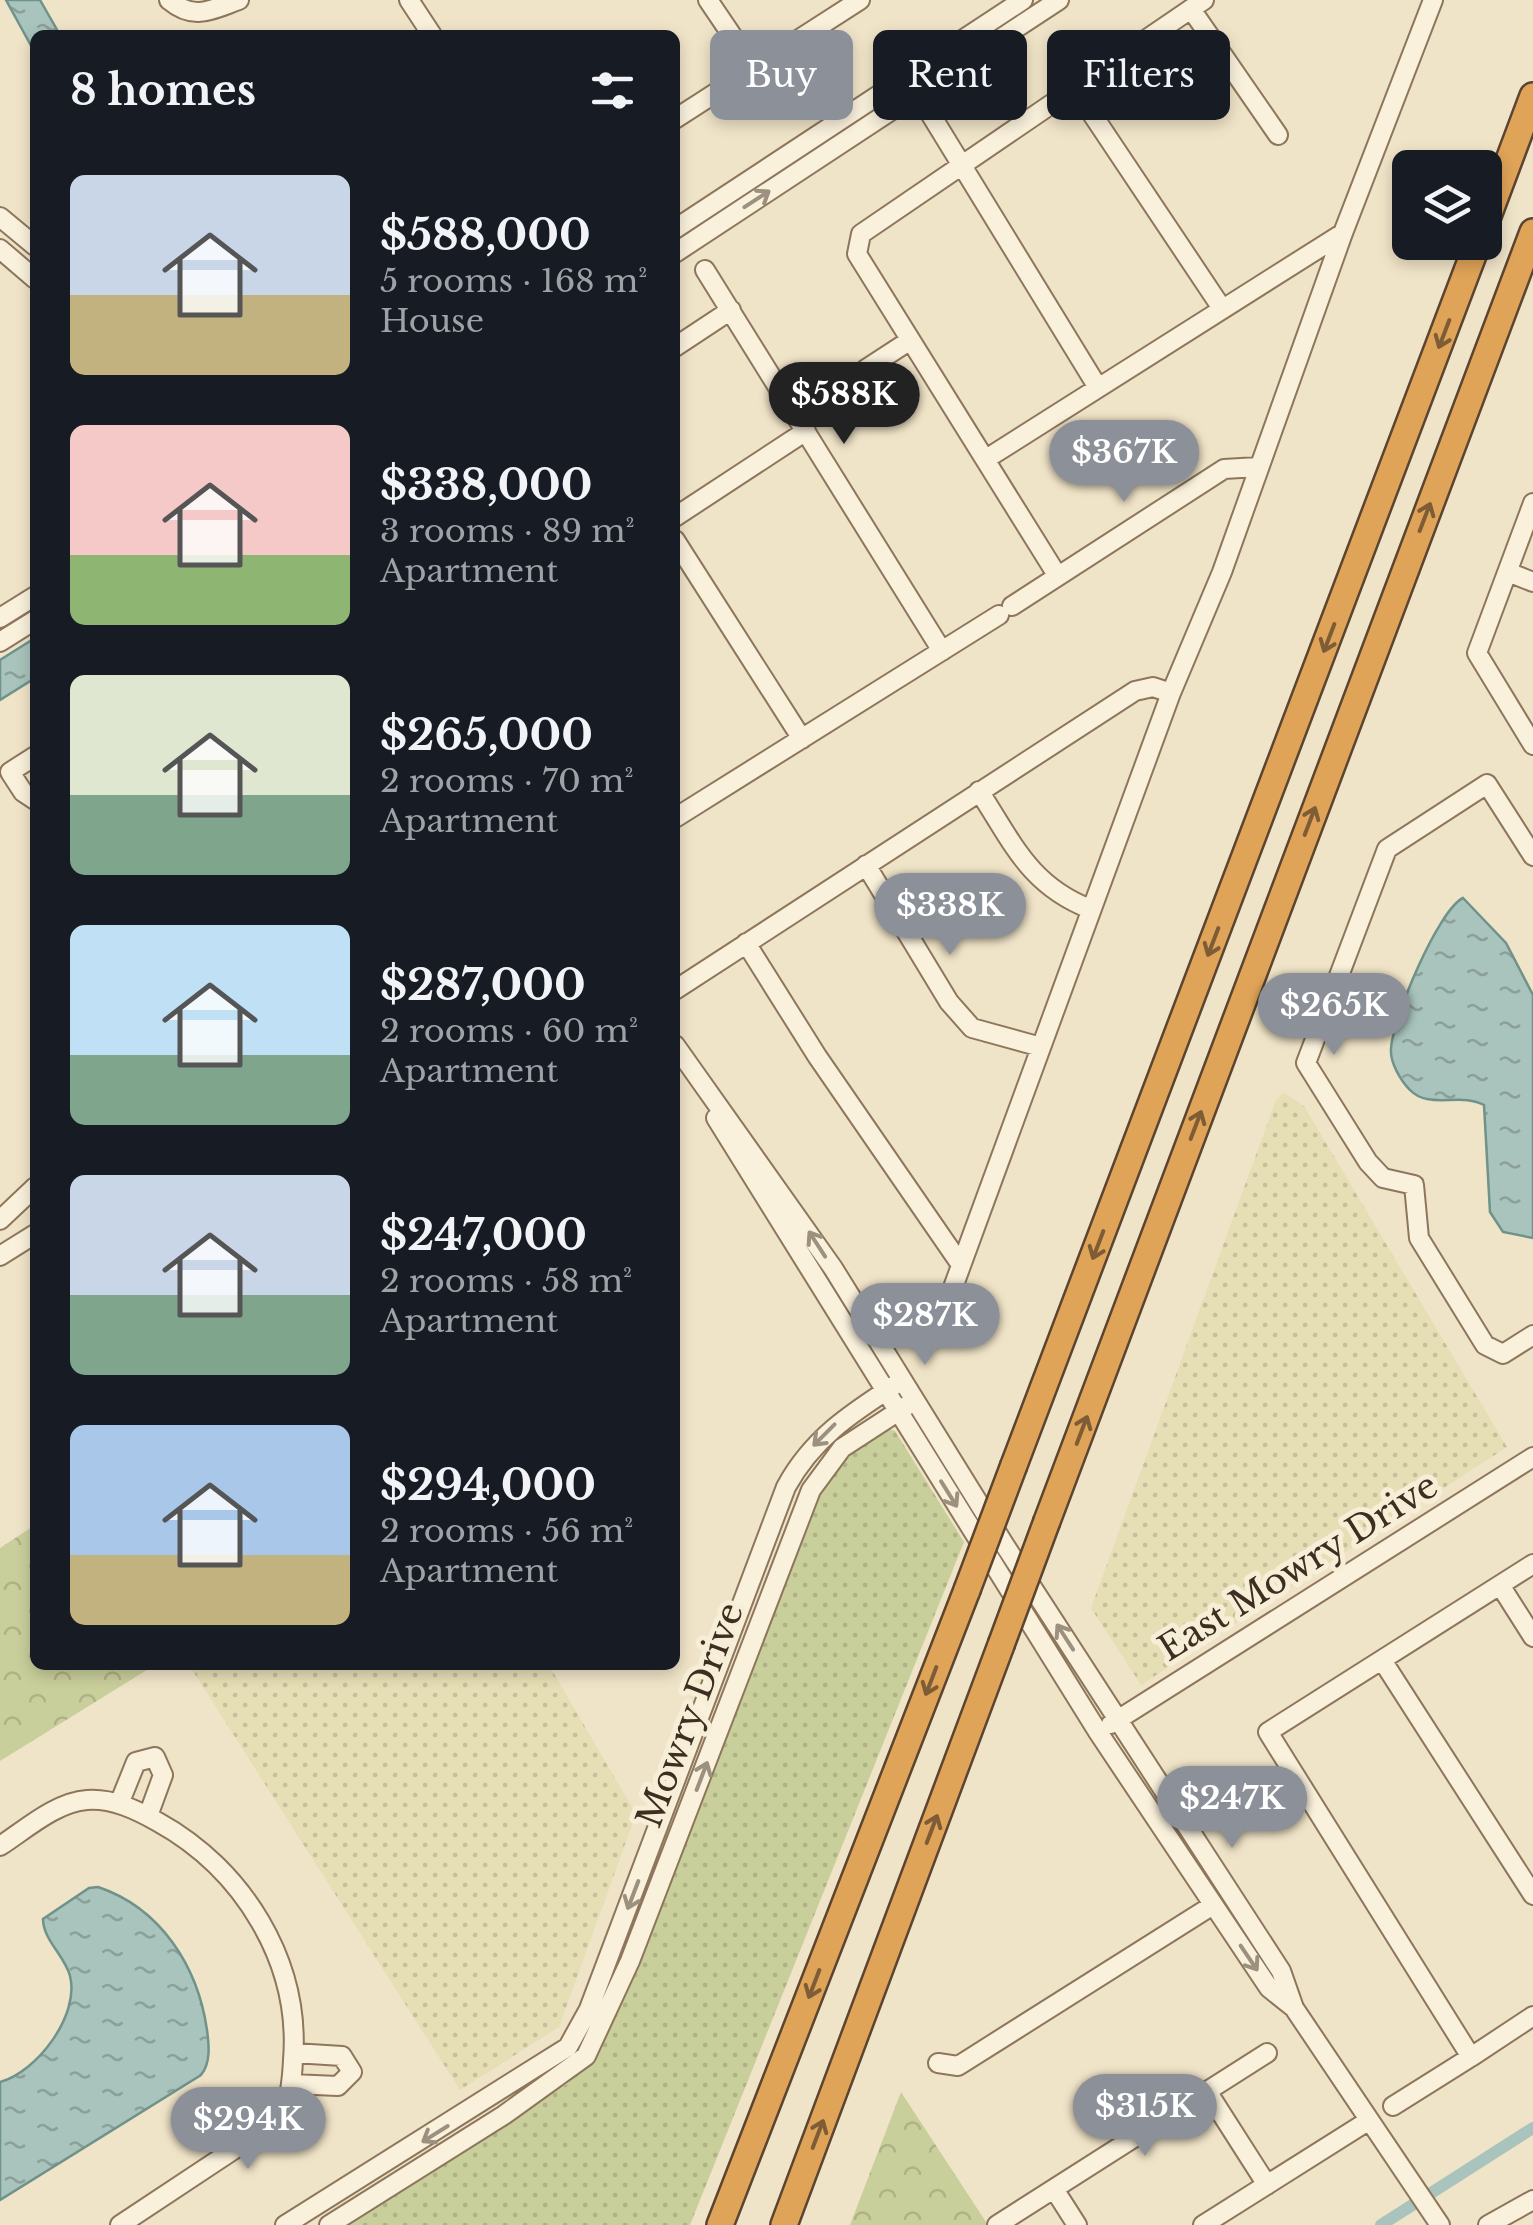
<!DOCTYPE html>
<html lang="en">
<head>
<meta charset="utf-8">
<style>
	body { margin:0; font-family:"Libre Baskerville",serif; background:#20242c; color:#f1f3f6; height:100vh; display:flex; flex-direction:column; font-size:38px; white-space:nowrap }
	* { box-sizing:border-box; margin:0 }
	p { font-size:32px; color:#9ea1a6 }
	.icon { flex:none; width:55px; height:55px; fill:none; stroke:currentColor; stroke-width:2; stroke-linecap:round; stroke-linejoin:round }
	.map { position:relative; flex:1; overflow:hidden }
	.details { position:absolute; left:30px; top:30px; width:650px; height:1640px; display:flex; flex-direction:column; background:#171b24; border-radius:15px; box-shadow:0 5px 15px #0003 }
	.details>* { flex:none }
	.hud { position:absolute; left:710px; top:30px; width:672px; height:90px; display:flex; gap:20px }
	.tools { position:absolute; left:1392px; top:150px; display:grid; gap:20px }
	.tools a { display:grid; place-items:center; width:110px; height:110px; border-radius:15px; background:#171b24; box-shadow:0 5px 15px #0003; font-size:50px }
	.price { position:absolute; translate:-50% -85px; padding:0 22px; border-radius:35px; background:#8c9099; color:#fff; font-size:32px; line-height:65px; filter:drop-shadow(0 2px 5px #0008) }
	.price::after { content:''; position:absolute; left:50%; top:60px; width:30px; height:22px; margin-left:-15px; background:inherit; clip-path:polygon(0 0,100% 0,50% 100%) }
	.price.active { background:#222; color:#fff }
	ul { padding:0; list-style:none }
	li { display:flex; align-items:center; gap:30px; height:250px; padding:0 40px }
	li span { display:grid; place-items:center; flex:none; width:280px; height:200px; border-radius:15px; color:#555 }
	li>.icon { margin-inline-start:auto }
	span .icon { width:120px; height:120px; fill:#fffc; stroke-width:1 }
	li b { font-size:42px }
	h2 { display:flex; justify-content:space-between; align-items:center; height:120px; padding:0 40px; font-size:42px }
	.chip { padding:0 35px; border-radius:15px; background:#171b24; box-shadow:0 5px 15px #0003; font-size:35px; line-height:90px }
	.chip.active { background:#8c9099; color:#fff }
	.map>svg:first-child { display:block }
	.farmland { fill:url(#farmland-dots) }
	.grass { fill:url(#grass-dots) }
	.forest { fill:url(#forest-crowns) }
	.water { fill:url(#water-ripples); stroke:#6f938a; stroke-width:2.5 }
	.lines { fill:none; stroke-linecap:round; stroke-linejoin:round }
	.canal { stroke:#a9c4bc; stroke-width:12 }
	.minor-casing { stroke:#8d765c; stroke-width:22 }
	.highway-casing { stroke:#5b4430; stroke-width:30 }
	.minor { stroke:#faf1dc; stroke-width:18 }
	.highway { stroke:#e0a458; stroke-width:25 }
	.highway-bridge-casing { stroke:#5b4430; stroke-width:30; stroke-linecap:butt }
	.highway-bridge { stroke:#e0a458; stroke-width:25 }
	.oneway { stroke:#9c907e }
	.oneway2 { stroke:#7e5d36 }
	.labels { text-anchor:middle; stroke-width:10; stroke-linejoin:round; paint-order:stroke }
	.street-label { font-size:35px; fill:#3d2e20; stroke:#f7eed8 }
</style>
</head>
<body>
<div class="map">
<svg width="1533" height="2225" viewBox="0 0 1533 2225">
	<defs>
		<pattern id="farmland-dots" width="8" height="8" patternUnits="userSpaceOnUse" patternTransform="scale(2.5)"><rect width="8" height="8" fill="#e6deb5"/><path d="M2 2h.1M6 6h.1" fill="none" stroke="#c6bf9b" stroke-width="1.8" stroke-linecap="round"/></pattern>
		<pattern id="grass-dots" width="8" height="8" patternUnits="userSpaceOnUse" patternTransform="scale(2.5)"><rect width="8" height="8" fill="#c9cf9b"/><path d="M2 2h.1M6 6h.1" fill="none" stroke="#aeb285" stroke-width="1.8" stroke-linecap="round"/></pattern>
		<pattern id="forest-crowns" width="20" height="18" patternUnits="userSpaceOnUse" patternTransform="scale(2.5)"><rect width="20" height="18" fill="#c9cf9b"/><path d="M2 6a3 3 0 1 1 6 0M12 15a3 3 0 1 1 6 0" fill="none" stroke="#aeb285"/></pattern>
		<pattern id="water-ripples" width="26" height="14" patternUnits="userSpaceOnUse" patternTransform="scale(2.5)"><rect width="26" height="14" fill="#a9c4bc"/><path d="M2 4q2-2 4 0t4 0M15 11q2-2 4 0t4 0" fill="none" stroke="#8ba098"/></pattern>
	</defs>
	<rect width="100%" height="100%" fill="#f0e4c8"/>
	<!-- farmland -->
	<path class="farmland" d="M1284,1093L1304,1106L1507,1447L1141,1685L1091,1608L1276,1100Z
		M189,1665H549L636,1814L559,2027L460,2090Z"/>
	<!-- grass -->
	<path class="grass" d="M885,1428L895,1431L964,1542L690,2225H342L567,2084L600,2051L653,1928L816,1495L851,1450Z"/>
	<!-- forest -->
	<path class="forest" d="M35,1525V1665H155L0,1761V1548Z
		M901,2092L988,2225H850Z"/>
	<!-- water -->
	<path class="water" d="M6,0H40L60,35H35V53Z
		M35,638V678L0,700V660Z
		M1463,898L1506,943L1533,995V1238L1503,1232L1490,1212L1484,1105C1461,1092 1429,1110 1410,1090C1401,1081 1390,1063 1391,1049C1392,1020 1438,910 1463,898Z
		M98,1887C161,1908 198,1967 207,2030C209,2045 211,2063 201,2075L0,2200V2082C37,2072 80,2015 70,1976C65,1956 43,1940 43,1919L89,1888Z"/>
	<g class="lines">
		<!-- canal -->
		<path class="canal" d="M1381,2225L1533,2128"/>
		<!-- minor casing -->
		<g class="minor-casing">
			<path id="minor" d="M169,0C194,21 211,10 239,0
				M409,0L432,35
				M708,0L754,68
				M1191,9L1278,135
				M912,84L1097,386
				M1074,87L1221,307
				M675,119L860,0
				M0,217L35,246
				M675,229L1023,0
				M0,249L35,279
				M675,253L1059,0
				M705,270L942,651
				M675,347L731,310
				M866,369L909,341
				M986,459L1343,233
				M1533,503L1477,653L1533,745
				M675,517L806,431
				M675,540L802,739
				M1508,572L1533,582
				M1057,575L857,254L861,234L1204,0
				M1012,606L1224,469L1258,467
				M0,618L35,596
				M0,642L35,620
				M35,756L10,772L23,792L35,800
				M979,791C1013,843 1029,885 1090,909
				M675,818L999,615
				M1533,856L1487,784L1387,849L1306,1063L1368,1162L1383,1178L1414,1185L1419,1238L1485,1345L1503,1354L1533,1335
				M866,865L949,1002L972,1028L1041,1047
				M746,943L817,1056L959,1262
				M675,990L1135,691L1153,687L1171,693
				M675,1045L833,1268L1004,1544L1281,1971L1294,2008L1440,2225
				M716,1118L1098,1732L1269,1988L1294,2008
				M0,1220L35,1187
				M0,1256L35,1234
				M944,1312L1171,693L1222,572L1343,233L1433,0
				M1533,1564L1268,1732L1471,2057L1533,2016
				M1500,1585L1533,1637
				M1382,1660L1533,1895
				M1111,1724L1533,1457
				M119,1804L136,1762L155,1757L163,1775L148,1816
				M0,1846C25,1830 56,1802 87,1800C112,1798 137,1810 158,1822C243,1869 301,1962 293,2060C292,2081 290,2101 280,2119L120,2225
				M938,2063L958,2066L1213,1905
				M291,2084L338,2086L352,2072L342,2056L294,2053
				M1207,2091L1267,2185
				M1393,2106L1471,2057
				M1054,2189L1077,2225
				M285,2225L568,2047L589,2009L786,1487C812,1439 850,1414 895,1385
				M329,2225L504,2115L586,2056L630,1961L811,1490L842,1448L908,1405
				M997,2225L1267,2053
				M1203,2225L1368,2121
				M1488,2225L1533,2200"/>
		</g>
		<!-- highway casing -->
		<g class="highway-casing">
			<path id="highway" d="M1485,224L1533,96
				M1014,1465L1478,242
				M1047,1521L1533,232
				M720,2225L967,1590
				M784,2225L1001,1645"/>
		</g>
		<!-- minor -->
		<use href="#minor" class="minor"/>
		<!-- highway -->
		<use href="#highway" class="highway"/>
		<!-- highway-bridge casing -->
		<g class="highway-bridge-casing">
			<path id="highway-bridge" d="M967,1590L1014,1465
				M1001,1645L1047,1521"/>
		</g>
		<!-- highway-bridge -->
		<use href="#highway-bridge" class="highway-bridge"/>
	</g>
	<!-- one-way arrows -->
	<defs><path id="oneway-shaft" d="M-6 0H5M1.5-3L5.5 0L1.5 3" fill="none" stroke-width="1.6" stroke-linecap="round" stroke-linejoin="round" transform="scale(2.5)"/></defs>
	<g class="oneway">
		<use href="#oneway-shaft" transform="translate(757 199) rotate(-33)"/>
		<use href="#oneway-shaft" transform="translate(817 1244) rotate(-123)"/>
		<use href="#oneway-shaft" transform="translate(824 1435) rotate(135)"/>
		<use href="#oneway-shaft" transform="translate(949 1494) rotate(58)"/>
		<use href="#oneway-shaft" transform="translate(1065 1637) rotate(-123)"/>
		<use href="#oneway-shaft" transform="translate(702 1776) rotate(-69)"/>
		<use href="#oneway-shaft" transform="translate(633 1895) rotate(111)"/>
		<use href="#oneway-shaft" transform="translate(1249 1958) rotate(56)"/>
		<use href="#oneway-shaft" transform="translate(435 2134) rotate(148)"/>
	</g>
	<g class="oneway2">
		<use href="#oneway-shaft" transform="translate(1444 334) rotate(111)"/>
		<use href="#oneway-shaft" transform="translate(1425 517) rotate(-69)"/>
		<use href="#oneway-shaft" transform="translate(1329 638) rotate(111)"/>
		<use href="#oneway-shaft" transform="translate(1310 821) rotate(-69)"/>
		<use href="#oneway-shaft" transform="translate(1213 942) rotate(111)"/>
		<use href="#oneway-shaft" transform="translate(1196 1125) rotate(-69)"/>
		<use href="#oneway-shaft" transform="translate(1098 1245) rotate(111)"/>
		<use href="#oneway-shaft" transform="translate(1082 1430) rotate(-69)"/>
		<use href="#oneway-shaft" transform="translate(931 1681) rotate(111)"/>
		<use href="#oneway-shaft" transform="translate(932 1829) rotate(-69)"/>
		<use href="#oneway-shaft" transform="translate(814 1984) rotate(111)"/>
		<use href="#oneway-shaft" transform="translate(818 2134) rotate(-69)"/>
	</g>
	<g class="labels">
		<!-- street labels -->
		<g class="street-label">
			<text transform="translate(1298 1567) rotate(-32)" y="12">East Mowry Drive</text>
			<text transform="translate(690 1715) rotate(-69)" y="12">Mowry Drive</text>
		</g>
	</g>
</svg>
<div class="tools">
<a><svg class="icon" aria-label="layers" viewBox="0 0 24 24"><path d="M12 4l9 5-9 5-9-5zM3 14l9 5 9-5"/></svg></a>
</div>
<b class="price active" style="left:844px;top:447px">$588K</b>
<b class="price" style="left:1124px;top:505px">$367K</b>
<b class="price" style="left:950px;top:958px">$338K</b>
<b class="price" style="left:1334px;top:1058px">$265K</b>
<b class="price" style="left:925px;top:1368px">$287K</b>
<b class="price" style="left:1232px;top:1851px">$247K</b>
<b class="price" style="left:1145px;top:2159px">$315K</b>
<b class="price" style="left:248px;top:2172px">$294K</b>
<div class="hud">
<a class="chip active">Buy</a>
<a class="chip">Rent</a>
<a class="chip">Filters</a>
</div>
<section class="details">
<h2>8 homes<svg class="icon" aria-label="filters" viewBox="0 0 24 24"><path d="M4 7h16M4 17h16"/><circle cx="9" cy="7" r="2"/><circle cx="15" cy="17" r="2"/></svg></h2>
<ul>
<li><span style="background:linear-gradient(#c9d6e8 60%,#c2b280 0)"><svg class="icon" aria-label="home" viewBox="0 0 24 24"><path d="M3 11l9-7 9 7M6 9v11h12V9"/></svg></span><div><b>$588,000</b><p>5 rooms · 168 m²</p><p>House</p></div></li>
<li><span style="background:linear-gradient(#f6c9c9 65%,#8fb573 0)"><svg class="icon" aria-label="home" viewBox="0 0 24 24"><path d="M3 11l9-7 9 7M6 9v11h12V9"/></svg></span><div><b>$338,000</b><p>3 rooms · 89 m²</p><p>Apartment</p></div></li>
<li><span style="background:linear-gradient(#dfe7d0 60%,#7fa58c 0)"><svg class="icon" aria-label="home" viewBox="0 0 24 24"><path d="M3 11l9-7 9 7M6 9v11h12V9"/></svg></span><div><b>$265,000</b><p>2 rooms · 70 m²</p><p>Apartment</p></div></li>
<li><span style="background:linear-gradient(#bfe0f5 65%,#7fa58c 0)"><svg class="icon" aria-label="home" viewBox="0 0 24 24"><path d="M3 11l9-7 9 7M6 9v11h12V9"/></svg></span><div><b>$287,000</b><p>2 rooms · 60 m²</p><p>Apartment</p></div></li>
<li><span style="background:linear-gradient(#c9d6e8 60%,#7fa58c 0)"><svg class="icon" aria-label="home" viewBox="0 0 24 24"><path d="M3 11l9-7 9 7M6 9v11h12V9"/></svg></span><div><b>$247,000</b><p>2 rooms · 58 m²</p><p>Apartment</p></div></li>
<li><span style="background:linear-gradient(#a9c7e8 65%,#c2b280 0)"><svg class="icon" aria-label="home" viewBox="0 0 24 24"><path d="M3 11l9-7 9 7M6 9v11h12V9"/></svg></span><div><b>$294,000</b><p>2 rooms · 56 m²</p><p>Apartment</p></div></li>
</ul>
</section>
</div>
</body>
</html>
